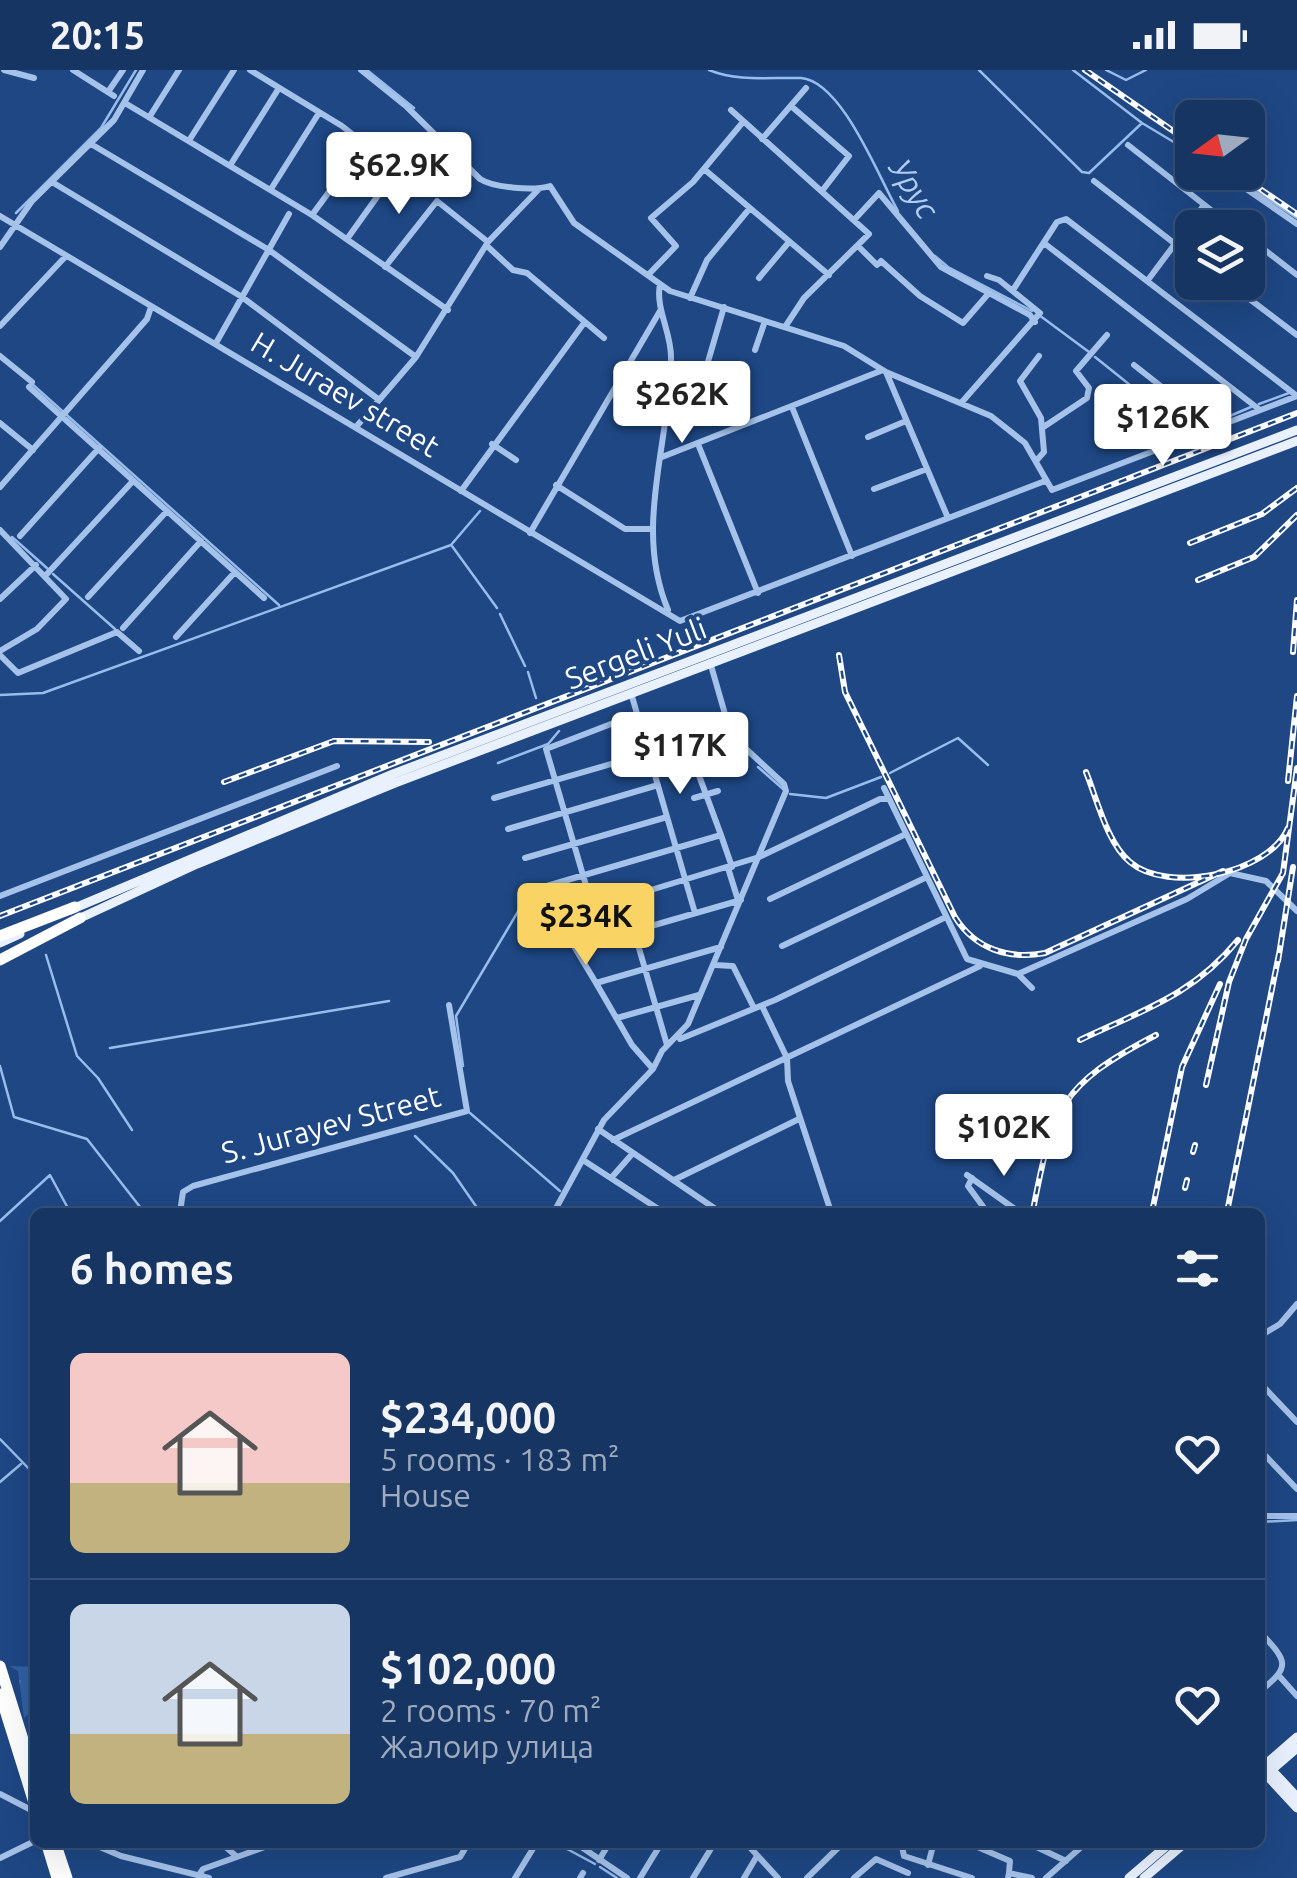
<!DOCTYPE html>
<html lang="en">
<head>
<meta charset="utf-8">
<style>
	body { margin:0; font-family:Ubuntu,sans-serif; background:#23406c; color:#f1f3f6; height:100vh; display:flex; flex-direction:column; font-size:38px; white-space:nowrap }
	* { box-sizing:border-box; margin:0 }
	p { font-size:32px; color:#9eabbe }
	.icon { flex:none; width:55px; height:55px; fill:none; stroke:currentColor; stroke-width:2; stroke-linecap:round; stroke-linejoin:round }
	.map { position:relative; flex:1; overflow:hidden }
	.sheet { position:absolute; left:30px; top:1138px; width:1235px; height:640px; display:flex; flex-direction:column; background:#163563; border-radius:15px; box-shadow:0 10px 40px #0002,0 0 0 2px #355078 }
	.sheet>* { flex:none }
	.needle { width:65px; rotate:255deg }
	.fabs { position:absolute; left:1175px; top:30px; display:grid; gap:20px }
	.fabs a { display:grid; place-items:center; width:90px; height:90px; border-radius:15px; background:#163563; box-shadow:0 10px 40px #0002,0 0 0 2px #355078; font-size:50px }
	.price { position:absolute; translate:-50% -85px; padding:0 22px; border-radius:10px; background:#fff; color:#222; font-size:32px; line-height:65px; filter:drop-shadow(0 2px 5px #0008) }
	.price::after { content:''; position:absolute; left:50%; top:60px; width:30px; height:22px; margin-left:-15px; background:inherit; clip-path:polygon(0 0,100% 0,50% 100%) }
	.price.on { background:#f9d364; color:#111 }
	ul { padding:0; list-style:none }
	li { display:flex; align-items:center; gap:30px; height:250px; padding:0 40px }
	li+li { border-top:2px solid #355078 }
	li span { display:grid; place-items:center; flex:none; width:280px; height:200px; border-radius:15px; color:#555 }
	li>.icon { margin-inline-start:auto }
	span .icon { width:120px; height:120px; fill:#fffc; stroke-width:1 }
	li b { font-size:42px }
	h2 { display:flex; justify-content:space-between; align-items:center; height:120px; padding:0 40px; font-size:42px }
	.status { display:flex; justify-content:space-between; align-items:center; height:70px; padding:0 50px; background:#163563; direction:ltr }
	.status svg { height:28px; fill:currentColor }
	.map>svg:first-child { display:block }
	.grass { fill:url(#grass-tufts) }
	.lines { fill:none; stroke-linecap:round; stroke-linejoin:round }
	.stream { stroke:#98bcec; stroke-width:2.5 }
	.minor { stroke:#a5c2ea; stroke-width:6 }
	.major { stroke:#e9f0fe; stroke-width:9 }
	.highway { stroke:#fff; stroke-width:11 }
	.rail-casing { stroke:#fff; stroke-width:6 }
	.rail { stroke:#1e4784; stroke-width:2.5; stroke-dasharray:8; stroke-linecap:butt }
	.labels { text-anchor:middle; stroke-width:8; stroke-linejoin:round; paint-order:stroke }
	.street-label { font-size:30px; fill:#fff; stroke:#1e4784 }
	.water-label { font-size:32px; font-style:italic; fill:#b1ccf2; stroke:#1e4784 }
</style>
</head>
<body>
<div class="status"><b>20:15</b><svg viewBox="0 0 49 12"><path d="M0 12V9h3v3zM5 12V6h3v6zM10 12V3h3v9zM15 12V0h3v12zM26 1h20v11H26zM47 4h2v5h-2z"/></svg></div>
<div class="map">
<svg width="1297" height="1808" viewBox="0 0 1297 1808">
	<defs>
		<pattern id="grass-tufts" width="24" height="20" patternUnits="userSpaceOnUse" patternTransform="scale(2.5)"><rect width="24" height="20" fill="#3160a2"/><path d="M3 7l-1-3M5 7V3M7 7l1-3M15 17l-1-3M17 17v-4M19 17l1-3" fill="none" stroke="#5078b0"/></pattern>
	</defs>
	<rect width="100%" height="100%" fill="#1e4784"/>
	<!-- grass -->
	<path class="grass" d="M9,1596L35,1597V1638L24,1648L18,1601Z"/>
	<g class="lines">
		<!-- stream -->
		<path class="stream" d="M367,0L414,38
			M709,0C738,12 770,7 801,8C842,11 879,108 898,141
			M979,0L1082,102L1089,103L1142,53
			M1073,0L1142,53L1192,83
			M1106,0L1126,10L1146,0
			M1225,102L1245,115
			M1252,119L1297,148
			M16,143L101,58L136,0
			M935,186L948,197L1032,241
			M1039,245L1089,282
			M1095,287L1190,363L1251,337
			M31,313L279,535
			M1259,334L1289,323
			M12,467L48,499
			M452,476L497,538
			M53,504L115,559
			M500,544L525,596
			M528,602L536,628
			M0,625L43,623L451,475L480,441
			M498,693L548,674L559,661
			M758,697L783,719
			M890,703L958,668L988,695
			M790,724L826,728L881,707
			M46,885L77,986L98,1008L132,1060
			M110,978L389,931
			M0,996L14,1047L87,1069L144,1142
			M463,996L456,946L529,823
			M470,1043L560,1121
			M415,1066L453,1103L480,1142
			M0,1151L50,1105L70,1142
			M0,1369L35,1405
			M0,1412L21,1394
			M1260,1452L1297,1450
			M554,1772L595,1794
			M600,1797L617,1808"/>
		<!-- minor -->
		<path class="minor" d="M4,0L34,8
			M73,0L114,26
			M250,0L342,56L397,99L347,169
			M361,0L407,37L480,109C494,118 534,121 550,116L574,153L670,221L844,276L886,302L991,346L1025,373L1052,420L1297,326
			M108,22L123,0
			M125,33L312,145L448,240
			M791,36L849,86L822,121
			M731,40L869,164L804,228L785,257
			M150,46L179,0
			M190,69L234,0
			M762,69L806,18
			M91,74L269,180L416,287
			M1128,75L1234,158
			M231,94L279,18
			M704,99L829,205
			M1094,111L1192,187
			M52,112L242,227L378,329
			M1245,118L1297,154
			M271,119L319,43
			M312,145L365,73
			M0,146L680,551L1045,411
			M854,150L879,123L941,197L1030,245L1035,252
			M1248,167L1297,205
			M1044,173L1260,340
			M486,175L513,200L527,203L604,268
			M0,177L32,131L114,50L143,0
			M859,177L877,195L881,191L920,226L963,253L989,223
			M385,197L437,131L488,172
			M649,204L676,176L651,148L693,112L743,52
			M759,208L789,172
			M1148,210L1204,135
			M1227,212L1297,265
			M660,214C655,239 672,263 671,289C670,374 633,457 668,540
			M1013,220L1057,152L1066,149L1297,326
			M690,228L707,190L750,138
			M0,256L66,186
			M216,273L289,144
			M755,280L765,251
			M0,286L32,312
			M1134,295L1195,343L1210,361
			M705,302L724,237
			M886,302L948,448
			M29,317L264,528
			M962,332L1040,243L999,210L987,206
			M792,337L852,486
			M0,353L33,380
			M356,357L416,287L488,172L538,120
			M1042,358L1087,328L1089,318L1076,301L1107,265
			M868,367L906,351
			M492,374L516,390
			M698,374L758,523
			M662,387L883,300
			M1036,391L1044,382L1041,348L1020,311L1039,286
			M556,415L625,459H650
			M0,417L147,249L151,237
			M874,419L927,399
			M461,421L584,253
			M0,460L66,529L37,559L0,581
			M530,463L660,241
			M20,466L99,378
			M46,505L133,411
			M88,527L167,441
			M0,529L36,495
			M123,558L201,471
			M176,567L235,502
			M0,585L18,603L117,562L139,581
			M631,623L695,843
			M884,718L967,889L1018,904L1032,918
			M494,728L649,683
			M694,728L718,721
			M508,759L658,715
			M721,765L732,797
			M525,788L667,747
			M728,798L738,830
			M540,818L721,765L684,665
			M0,826L337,696
			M770,829L906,764
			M559,848L759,787L880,729H889
			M634,861L667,975
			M602,870L546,679L637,644
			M782,876L927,807
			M715,895L733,896L753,936
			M1018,904L1187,829L1230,803L1266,811L1297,841
			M596,913L575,878L741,830
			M762,936L787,988L788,1011L831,1142
			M617,948L699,925
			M680,969L775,930L946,847
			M653,999L632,975L596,913L721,877
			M598,1059L720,1142
			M613,1070L980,896
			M583,1090L663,1142
			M967,1105L1019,1142
			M612,1107L633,1083
			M972,1108L968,1116L987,1142
			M674,1110L799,1049
			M180,1142L183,1122L193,1116L467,1041L449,935
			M554,1142L604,1050L653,999L662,981L688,954L786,721L784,714L744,677L727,651L710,592
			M1260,1266L1280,1254L1297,1234
			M1260,1313L1297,1352
			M1260,1380L1297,1419
			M1260,1446H1297
			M1260,1562C1287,1591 1292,1596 1260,1621
			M1280,1607L1297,1626
			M0,1724L35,1742
			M88,1772L121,1786L209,1808
			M220,1772L236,1786
			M574,1772L627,1808
			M745,1772L778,1808
			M901,1772L904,1786L972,1808
			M966,1772L1010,1791L1009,1803
			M1026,1772L1066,1791
			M0,1788L35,1771
			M599,1790L610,1772
			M928,1795L934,1772
			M199,1805L203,1799L279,1772
			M386,1808L460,1787L469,1772
			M515,1808L537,1772
			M580,1808L583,1803
			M640,1808L662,1772
			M693,1808L715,1772
			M744,1808L757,1786
			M807,1808L844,1772
			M854,1808L876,1789L908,1803
			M1008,1808L1009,1803L1032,1808
			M1046,1808L1087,1772"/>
		<!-- major -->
		<path class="major" d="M70,840L393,704L1297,360
			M76,850L197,794L395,713L1297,371
			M0,873L20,864
			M1268,1696L1297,1727
			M1260,1698L1297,1738
			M1260,1699L1297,1667
			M1260,1710L1297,1678
			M1129,1808L1171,1772
			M1144,1808L1186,1772"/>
		<!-- highway -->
		<path class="highway" d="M0,866L75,837
			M0,890L80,848
			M0,1596L35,1708
			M0,1624L35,1736
			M46,1772L57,1808
			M55,1772L67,1808"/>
		<!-- rail casing -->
		<g class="rail-casing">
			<path id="rail" d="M1085,0L1192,74
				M1235,102L1297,144
				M1190,473L1262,444L1297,418
				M1198,510L1254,487L1297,445
				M1293,582L1297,530
				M839,585L845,622L955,847C975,879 1009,890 1045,883L1223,801
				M1086,702C1097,729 1107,773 1130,792C1167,824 1269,804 1288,758
				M1288,711L1297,626
				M224,712L334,671L429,672
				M0,846L1297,343
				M1278,891L1293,797
				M1080,970C1143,940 1193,925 1238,870
				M1206,1015L1229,912L1246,869L1283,803L1297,698
				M1193,1082L1195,1075
				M1185,1118L1187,1110
				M1033,1140C1053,1037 1060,1015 1156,965
				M1152,1142L1182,997L1220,914
				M1227,1142L1279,884"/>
		</g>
		<!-- rail -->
		<use href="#rail" class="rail"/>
	</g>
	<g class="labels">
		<!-- street labels -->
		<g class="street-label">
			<text transform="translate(345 325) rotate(31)" y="10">H. Juraev street</text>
			<text transform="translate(636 584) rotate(-21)" y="10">Sergeli Yuli</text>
			<text transform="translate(331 1055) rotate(-15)" y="10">S. Jurayev Street</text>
		</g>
		<!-- water labels -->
		<g class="water-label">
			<text transform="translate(914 119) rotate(58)" y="11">Урус</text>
		</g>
	</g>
</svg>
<div class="fabs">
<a><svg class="needle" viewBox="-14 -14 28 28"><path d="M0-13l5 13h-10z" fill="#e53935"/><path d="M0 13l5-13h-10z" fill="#9eabbe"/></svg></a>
<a><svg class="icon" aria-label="layers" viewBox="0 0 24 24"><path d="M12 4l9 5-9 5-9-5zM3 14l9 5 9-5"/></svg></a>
</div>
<b class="price" style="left:399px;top:147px">$62.9K</b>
<b class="price" style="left:682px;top:376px">$262K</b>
<b class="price" style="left:1163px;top:399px">$126K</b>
<b class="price" style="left:680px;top:727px">$117K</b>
<b class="price on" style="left:586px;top:898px">$234K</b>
<b class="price" style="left:1004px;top:1109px">$102K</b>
<section class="sheet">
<h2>6 homes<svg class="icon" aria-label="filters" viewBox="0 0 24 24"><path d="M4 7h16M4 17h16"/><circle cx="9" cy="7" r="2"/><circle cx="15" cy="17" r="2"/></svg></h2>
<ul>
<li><span style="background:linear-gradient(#f6c9c9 65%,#c2b280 0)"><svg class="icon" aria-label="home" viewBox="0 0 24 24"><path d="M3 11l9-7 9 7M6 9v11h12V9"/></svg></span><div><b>$234,000</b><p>5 rooms · 183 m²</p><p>House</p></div><svg class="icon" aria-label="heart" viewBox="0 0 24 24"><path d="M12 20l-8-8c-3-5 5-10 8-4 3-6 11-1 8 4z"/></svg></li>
<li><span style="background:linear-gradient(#c9d6e8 65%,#c2b280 0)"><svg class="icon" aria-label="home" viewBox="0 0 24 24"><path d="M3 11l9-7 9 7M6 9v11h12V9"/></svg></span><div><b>$102,000</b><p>2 rooms · 70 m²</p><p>Жалоир улица</p></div><svg class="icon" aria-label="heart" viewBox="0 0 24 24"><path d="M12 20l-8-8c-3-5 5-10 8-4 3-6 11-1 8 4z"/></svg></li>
</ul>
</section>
</div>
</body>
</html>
